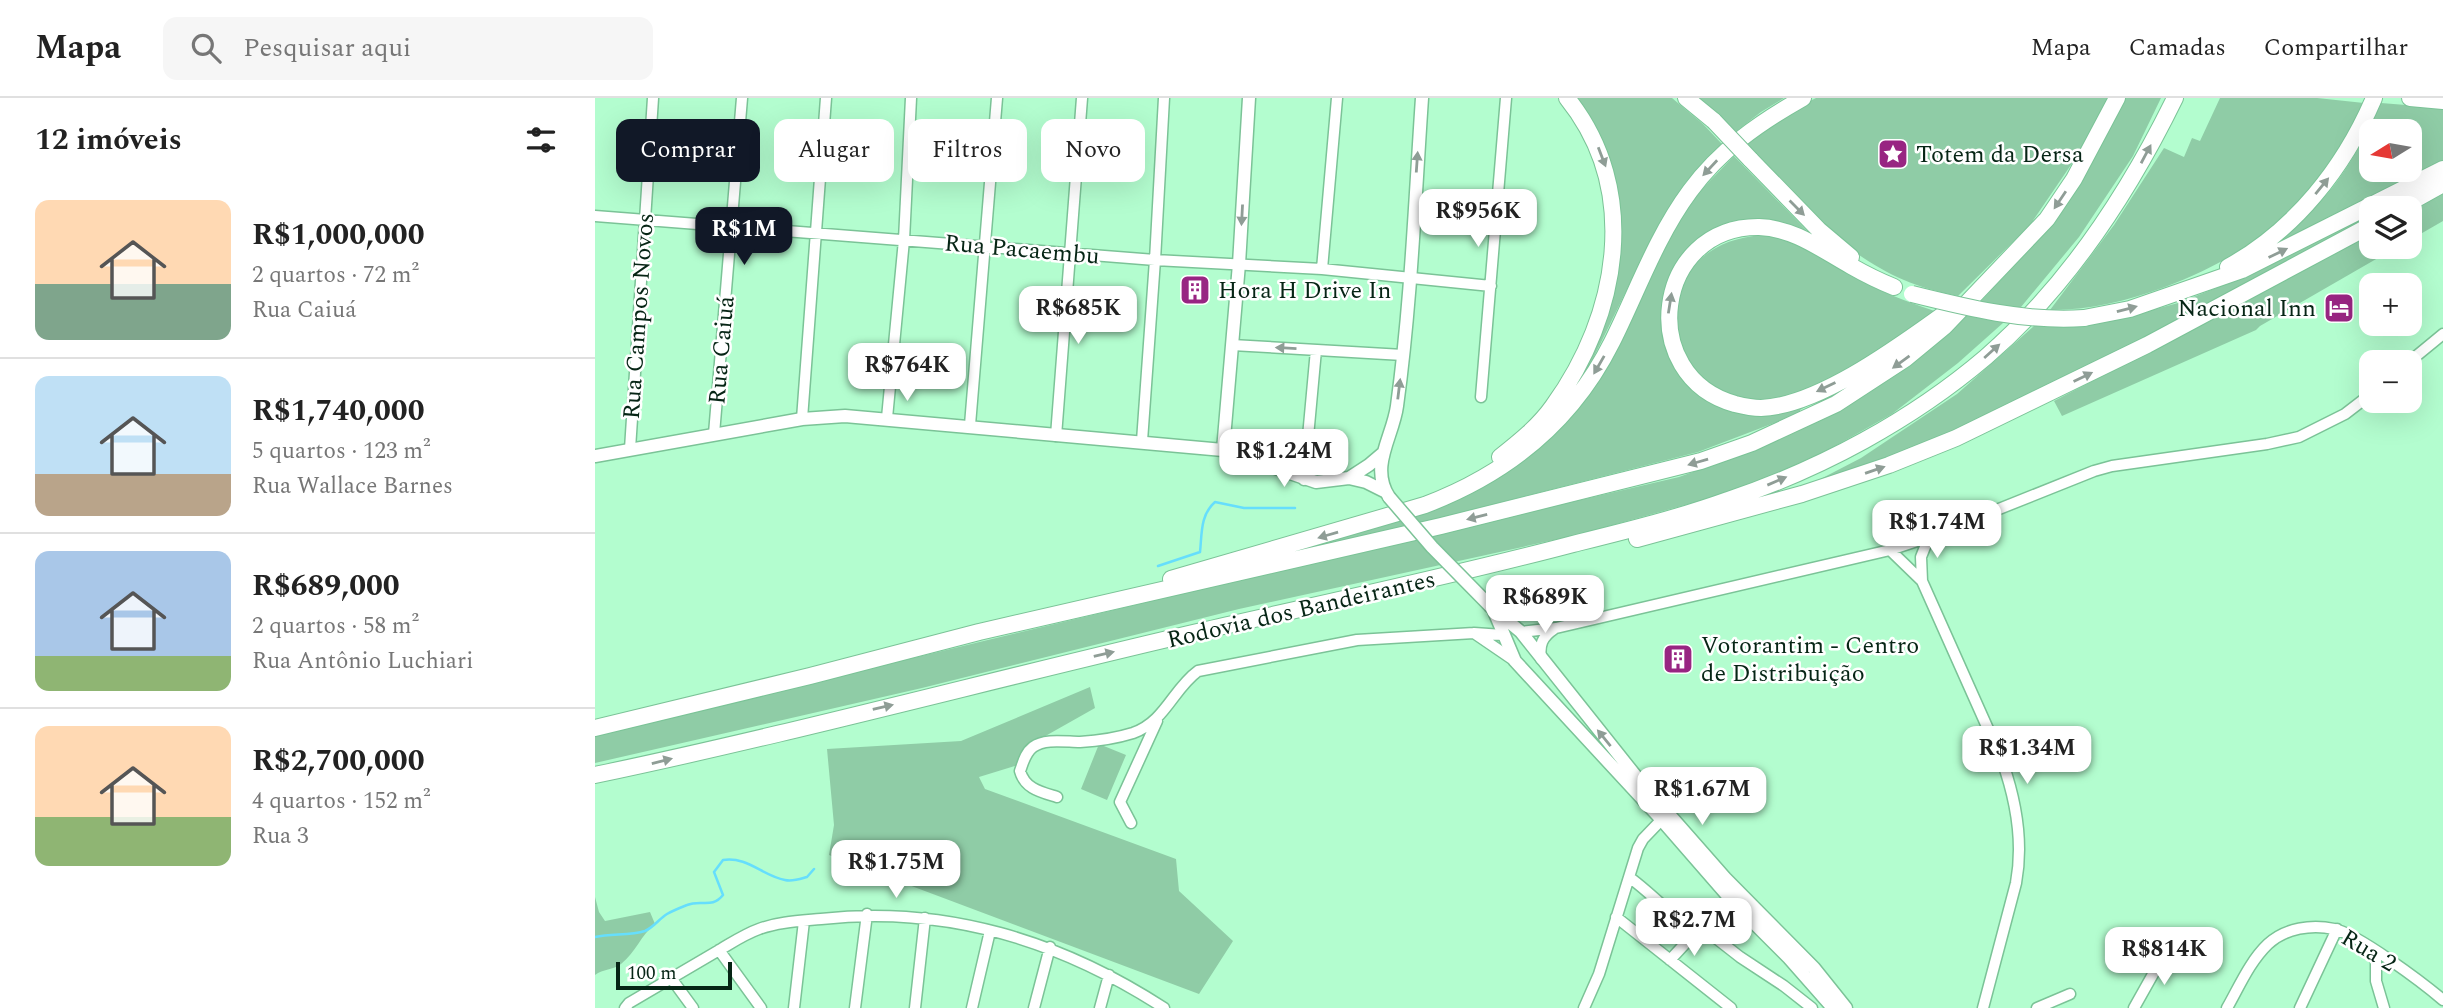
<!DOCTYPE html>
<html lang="pt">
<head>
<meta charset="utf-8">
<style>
	body { margin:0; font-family:Spectral,serif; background:#f6f6f6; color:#222; height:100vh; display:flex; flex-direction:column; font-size:26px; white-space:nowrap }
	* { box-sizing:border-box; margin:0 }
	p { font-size:23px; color:#767676 }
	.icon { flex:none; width:38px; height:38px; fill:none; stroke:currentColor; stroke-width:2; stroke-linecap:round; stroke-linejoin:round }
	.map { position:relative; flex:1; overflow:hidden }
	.side { display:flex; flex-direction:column; background:#fff; width:595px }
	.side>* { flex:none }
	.banner { position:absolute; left:21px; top:21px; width:665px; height:63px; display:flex; gap:14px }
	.needle { width:46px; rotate:259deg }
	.fabs { position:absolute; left:1764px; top:21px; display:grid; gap:14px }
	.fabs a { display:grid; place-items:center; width:63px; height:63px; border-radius:14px; background:#fff; box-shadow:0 7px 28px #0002; font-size:35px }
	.scale { position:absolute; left:21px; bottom:18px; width:116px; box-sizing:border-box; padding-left:7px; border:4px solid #062515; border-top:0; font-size:19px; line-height:24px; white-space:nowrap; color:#062515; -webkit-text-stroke:5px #fff; paint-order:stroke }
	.price { position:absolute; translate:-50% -60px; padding:0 16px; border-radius:14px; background:#fff; color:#222; font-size:23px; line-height:46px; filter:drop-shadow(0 2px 4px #0008) }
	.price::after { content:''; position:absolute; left:50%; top:42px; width:21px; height:16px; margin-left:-10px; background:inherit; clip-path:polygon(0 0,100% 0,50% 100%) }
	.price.active { background:#111827; color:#fff }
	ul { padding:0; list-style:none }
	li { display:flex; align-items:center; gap:21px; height:175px; padding:0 35px }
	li+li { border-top:2px solid #e0e0e0 }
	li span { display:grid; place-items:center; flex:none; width:196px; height:140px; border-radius:14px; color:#555 }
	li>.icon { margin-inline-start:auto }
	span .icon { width:84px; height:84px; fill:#fffc; stroke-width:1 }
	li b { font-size:30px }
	h2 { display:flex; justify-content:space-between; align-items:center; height:84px; padding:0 35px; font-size:30px }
	.chip { padding:0 24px; border-radius:14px; background:#fff; box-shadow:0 7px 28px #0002; font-size:24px; line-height:63px }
	.chip.active { background:#111827; color:#fff }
	header { display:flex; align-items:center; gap:42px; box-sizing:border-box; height:98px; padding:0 35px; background:#fff; border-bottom:2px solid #e0e0e0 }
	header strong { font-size:33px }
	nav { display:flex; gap:38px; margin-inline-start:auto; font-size:24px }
	.search { width:490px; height:63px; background:#f6f6f6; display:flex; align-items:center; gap:18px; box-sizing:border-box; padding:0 24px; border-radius:14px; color:#767676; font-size:26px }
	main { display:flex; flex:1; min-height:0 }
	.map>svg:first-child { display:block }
	.green { fill:#8fcca6; fill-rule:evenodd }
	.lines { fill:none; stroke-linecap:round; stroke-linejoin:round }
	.stream { stroke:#66defc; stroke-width:2.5 }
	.minor-casing { stroke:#7bc397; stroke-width:13 }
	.major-casing { stroke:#7bc397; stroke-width:15 }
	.highway-casing { stroke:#7bc397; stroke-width:18 }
	.minor { stroke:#fff; stroke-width:10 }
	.major { stroke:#fff; stroke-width:12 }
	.highway { stroke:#fff; stroke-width:16 }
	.major-bridge-casing { stroke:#7bc397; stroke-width:15; stroke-linecap:butt }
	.highway-bridge-casing { stroke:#7bc397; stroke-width:18; stroke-linecap:butt }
	.major-bridge { stroke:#fff; stroke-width:12 }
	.highway-bridge { stroke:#fff; stroke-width:16 }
	.oneway { fill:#8f9d96 }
	.labels { text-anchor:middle; stroke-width:5; stroke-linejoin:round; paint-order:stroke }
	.poi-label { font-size:24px; fill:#062515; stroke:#fff; text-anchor:start }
	.street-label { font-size:24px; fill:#062515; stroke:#fff }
</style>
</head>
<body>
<header>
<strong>Mapa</strong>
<div class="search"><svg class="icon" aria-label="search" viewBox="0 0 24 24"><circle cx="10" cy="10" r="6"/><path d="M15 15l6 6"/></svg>Pesquisar aqui</div>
<nav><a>Mapa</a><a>Camadas</a><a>Compartilhar</a></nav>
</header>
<main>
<section class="side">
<h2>12 imóveis<svg class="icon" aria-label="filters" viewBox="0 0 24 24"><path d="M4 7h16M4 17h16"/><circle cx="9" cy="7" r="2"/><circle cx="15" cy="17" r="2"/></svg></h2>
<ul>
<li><span style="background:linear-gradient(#ffd9b3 60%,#7fa58c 0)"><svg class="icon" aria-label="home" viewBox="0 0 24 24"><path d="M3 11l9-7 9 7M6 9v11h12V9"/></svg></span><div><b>R$1,000,000</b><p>2 quartos · 72 m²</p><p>Rua Caiuá</p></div></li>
<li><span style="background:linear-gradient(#bfe0f5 70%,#b9a48a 0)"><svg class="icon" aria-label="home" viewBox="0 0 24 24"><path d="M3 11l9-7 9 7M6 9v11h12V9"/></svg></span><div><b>R$1,740,000</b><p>5 quartos · 123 m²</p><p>Rua Wallace Barnes</p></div></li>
<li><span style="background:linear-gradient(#a9c7e8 75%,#8fb573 0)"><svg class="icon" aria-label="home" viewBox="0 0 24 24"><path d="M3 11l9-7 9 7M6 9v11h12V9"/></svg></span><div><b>R$689,000</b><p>2 quartos · 58 m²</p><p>Rua Antônio Luchiari</p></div></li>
<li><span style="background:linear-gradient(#ffd9b3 65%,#8fb573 0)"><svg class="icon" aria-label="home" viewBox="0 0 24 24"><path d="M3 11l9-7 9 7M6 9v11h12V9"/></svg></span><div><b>R$2,700,000</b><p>4 quartos · 152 m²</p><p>Rua 3</p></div></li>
</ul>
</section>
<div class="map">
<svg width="1848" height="910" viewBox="0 0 1848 910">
	<rect width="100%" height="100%" fill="#b3fdcf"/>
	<!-- green -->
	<path class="green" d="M977,0H1077L1108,26L1127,46L1091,84L1063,128L993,271L978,293L943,332L988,268L1022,127Z
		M1100,0H1189L1166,14L1139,35Z
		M1221,0H1513L1480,61L1435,127L1363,198C1314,188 1286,174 1246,144L1148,44L1195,13Z
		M1530,0H1566L1538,58L1484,139L1426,209L1363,265L1297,316L1226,356L1184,376L1144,392L982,437L644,511L327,590L0,665V637C361,549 722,463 1084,379L1170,348L1236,315L1338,247L1387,202L1429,157L1470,108Z
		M1625,0H1722L1769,5C1722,98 1669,152 1570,189C1532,203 1495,212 1455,212L1519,127L1569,50L1589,59L1597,40L1605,43Z
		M1786,5L1848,10V65L1678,150C1701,128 1725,107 1743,82C1761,58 1773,31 1786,5ZM1776,33H1815V72H1776Z
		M1139,58L1220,141L1126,129L1112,136L1089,157L1071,189L1066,218L1068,237L1072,255L1093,286L1105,297L1134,311L1243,292L1205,312V315L1103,354L747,445L685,456L803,421L967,328L996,292L1075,137L1104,94Z
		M1848,95V123L1815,142V113Z
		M1776,116V122L1513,261L1307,357L1214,387L1266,360L1362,296L1440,227L1546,215L1583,205L1649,179Z
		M1776,135V149H1802L1665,228L1661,232L1467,318L1459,303L1653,202Z
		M1168,137C1209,143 1234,166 1270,185C1294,197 1319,206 1345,215C1310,238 1276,259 1240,278C1221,288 1202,298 1181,302C1070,321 1034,146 1168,137Z
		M495,589L500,610L438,645L423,667L384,679L390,691L581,761L584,793L638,843L604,896L234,757L239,727L232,651L366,643Z
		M504,646L531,657L512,702L486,691Z
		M0,799L4,814L10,823L55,814L60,826C46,837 41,854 26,866C18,872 8,871 0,877Z"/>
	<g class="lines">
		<!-- stream -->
		<path class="stream" d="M563,468L605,454C607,436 605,417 620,404L649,410H700
			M0,839C16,835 34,838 50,833C59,829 64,821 72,816C77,813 87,809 92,807C106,801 117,811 128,797L119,774L128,762C152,758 168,778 190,782C197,784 205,781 212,779L219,771"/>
		<!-- minor casing -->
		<g class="minor-casing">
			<path id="minor" d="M0,118L560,162L727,171L896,188
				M727,171L742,0
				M637,247L808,257
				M1814,264L1848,236
				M886,299L911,0
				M292,320L309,142L316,0
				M207,321L231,0
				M375,327L402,0
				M119,336L147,0
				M461,338L487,0
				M547,343L560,162L569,0
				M35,351L58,0
				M709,382L721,252
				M1334,439L1326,459L1327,483L1406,660C1421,701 1429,742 1421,785L1388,910
				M1295,452L1327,483
				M926,534L961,530L1295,452L1334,439L1499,373L1517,368L1672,346L1704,339L1750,316L1776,296
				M879,535L920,563
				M946,561C944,547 947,539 959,531
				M462,699C446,694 430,691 425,673C428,665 430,655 438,649C450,640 471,644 485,644C502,643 522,640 538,635C570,624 578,591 603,573L762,542L879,535L908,537
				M536,725L525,704L562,623
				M1034,779C1057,796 1077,817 1099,836H1114L1122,841L1145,859L1189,888L1217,910
				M1021,819L1136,910
				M124,852L166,910
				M1781,854V883L1789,910
				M1075,862L1099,836
				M76,880L98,910
				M30,910L34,905C65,887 95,869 126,851C138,844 150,836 164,831C183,824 205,823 226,821C350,807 466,843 569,910
				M199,910L209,823
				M260,910L272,816
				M320,910L330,820
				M377,910L395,833
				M439,910L455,849
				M505,910L514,877
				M989,910L1004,876L1043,750L1048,741L1072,716
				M1442,910L1475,896
				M1539,910L1571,853
				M1632,910C1644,889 1655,863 1673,846C1690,830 1717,826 1739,831C1763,836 1828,885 1848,902
				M1705,910L1742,831"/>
		</g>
		<!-- major casing -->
		<g class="major-casing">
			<path id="major" d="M628,352L644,166L654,0
				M0,358L207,321L250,318L628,352L721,384L754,380L774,367L787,356
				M754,380L771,384L789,393
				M794,399C774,368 798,339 802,308C816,206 820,102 827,0
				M896,509L926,534L1043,681L1130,780L1219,870L1251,910
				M899,513L920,563L1066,721L1140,806L1194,860L1238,910"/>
		</g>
		<!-- highway casing -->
		<g class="highway-casing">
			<path id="highway" d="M1091,0L1119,23
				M1815,0L1848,3
				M1155,61L1224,132L1256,159
				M1805,110L1848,86
				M1633,169C1700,132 1749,70 1779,0
				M1299,189C1284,183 1270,176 1256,168C1227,152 1199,130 1164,129C1059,128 1040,278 1140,306C1148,308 1157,310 1166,310C1223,308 1303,249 1349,216
				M1489,220L1535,211L1647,172L1848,71
				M905,359C924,344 944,328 958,308C1024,217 1046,92 972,0
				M1042,441L1207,396L1294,367L1361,340L1552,247L1776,127
				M576,481L830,407C912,376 977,324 1017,244C1042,194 1061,139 1095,93C1125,52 1164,25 1208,0
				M0,630L215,578L384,534L846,428L1106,363L1157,345L1241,306L1310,261L1350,228L1452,121L1479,81L1522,0
				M0,677C205,634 407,579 611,532C734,504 857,478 978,446C1030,433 1083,420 1133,402C1226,371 1317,322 1391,259C1473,188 1533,96 1580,0"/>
		</g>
		<!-- minor -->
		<use href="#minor" class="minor"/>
		<!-- major -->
		<use href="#major" class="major"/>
		<!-- highway -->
		<use href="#highway" class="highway"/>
		<!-- major-bridge casing -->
		<g class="major-bridge-casing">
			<path id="major-bridge" d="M794,399L837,449L896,509"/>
		</g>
		<!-- highway-bridge casing -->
		<g class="highway-bridge-casing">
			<path id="highway-bridge" d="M1119,23L1155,61
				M1317,196C1373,210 1430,224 1489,220"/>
		</g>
		<!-- major-bridge -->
		<use href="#major-bridge" class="major-bridge"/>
		<!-- highway-bridge -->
		<use href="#highway-bridge" class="highway-bridge"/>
	</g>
	<!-- one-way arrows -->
	<defs><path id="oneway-solid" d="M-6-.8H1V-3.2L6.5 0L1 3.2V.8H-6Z" transform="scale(1.75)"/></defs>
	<g class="oneway">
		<use href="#oneway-solid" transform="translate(1551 56) rotate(-62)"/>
		<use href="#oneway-solid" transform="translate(1007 59) rotate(69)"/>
		<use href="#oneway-solid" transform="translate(822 64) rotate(-86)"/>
		<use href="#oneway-solid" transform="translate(1115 70) rotate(133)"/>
		<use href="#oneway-solid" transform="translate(1727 88) rotate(-51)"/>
		<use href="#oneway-solid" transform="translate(1465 102) rotate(124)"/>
		<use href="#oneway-solid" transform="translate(1202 110) rotate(45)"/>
		<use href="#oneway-solid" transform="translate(647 117) rotate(93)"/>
		<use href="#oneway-solid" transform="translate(1683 155) rotate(-26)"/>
		<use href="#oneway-solid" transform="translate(1075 205) rotate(-81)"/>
		<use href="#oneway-solid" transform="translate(1532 211) rotate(-15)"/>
		<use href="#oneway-solid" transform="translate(691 250) rotate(-177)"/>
		<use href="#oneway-solid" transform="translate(1397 253) rotate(-42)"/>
		<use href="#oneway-solid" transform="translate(1306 264) rotate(144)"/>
		<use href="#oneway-solid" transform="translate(1004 267) rotate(120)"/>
		<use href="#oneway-solid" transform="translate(1488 279) rotate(-26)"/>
		<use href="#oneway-solid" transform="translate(1231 289) rotate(154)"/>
		<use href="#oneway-solid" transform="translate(804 291) rotate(-83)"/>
		<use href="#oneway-solid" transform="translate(1103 364) rotate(164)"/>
		<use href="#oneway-solid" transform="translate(1280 372) rotate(-19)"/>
		<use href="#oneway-solid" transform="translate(1182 383) rotate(-23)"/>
		<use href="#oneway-solid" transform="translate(882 419) rotate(166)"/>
		<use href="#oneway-solid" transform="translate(733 437) rotate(164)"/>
		<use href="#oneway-solid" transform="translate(509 556) rotate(-13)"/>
		<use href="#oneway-solid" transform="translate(288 609) rotate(-13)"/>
		<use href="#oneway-solid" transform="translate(1009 640) rotate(-129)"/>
		<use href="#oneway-solid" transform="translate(67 663) rotate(-14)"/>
	</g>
	<!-- icons -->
	<defs>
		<g id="sight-square" transform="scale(1.575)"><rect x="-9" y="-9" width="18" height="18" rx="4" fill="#982582" stroke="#fff"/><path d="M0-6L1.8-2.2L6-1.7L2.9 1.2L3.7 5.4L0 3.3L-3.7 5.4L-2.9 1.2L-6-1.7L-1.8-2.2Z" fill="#fff"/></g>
		<g id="building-square" transform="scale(1.575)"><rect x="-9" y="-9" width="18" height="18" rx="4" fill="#982582" stroke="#fff"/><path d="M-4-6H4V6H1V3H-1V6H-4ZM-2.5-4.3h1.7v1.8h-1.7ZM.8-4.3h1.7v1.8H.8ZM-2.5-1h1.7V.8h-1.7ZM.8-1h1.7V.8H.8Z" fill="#fff"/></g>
		<g id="hotel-square" transform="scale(1.575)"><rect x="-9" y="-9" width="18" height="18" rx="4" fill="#982582" stroke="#fff"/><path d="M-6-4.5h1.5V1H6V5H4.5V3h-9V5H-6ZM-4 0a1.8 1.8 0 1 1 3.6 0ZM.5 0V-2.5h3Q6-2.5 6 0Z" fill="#fff"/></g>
	</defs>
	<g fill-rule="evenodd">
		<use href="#sight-square" x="1298" y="56"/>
		<use href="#building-square" x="600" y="192"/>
		<use href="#hotel-square" x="1744" y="210"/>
		<use href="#building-square" x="1083" y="561"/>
	</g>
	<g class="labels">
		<!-- poi labels -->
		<g class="poi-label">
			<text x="1321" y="64">Totem da Dersa</text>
			<text x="623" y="200">Hora H Drive In</text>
			<text x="1721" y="218" text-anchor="end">Nacional Inn</text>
			<text x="1106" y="555">Votorantim - Centro<tspan x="1106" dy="28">de Distribuição</tspan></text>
		</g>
		<!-- street labels -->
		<g class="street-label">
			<text transform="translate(427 151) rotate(5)" y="8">Rua Pacaembu</text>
			<text transform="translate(43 218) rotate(-86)" y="8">Rua Campos Novos</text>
			<text transform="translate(126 252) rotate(-85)" y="8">Rua Caiuá</text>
			<text transform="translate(706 511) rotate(-13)" y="8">Rodovia dos Bandeirantes</text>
			<text transform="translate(1774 852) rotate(31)" y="8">Rua 2</text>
		</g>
	</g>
</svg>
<div class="fabs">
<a><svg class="needle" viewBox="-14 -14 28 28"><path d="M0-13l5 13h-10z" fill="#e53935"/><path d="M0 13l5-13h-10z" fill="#767676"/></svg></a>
<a><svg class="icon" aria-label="layers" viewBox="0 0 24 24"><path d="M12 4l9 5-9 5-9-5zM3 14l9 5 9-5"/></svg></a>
<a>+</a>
<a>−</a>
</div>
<div class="scale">100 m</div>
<b class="price" style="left:883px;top:151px">R$956K</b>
<b class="price active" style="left:149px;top:169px">R$1M</b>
<b class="price" style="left:483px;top:248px">R$685K</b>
<b class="price" style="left:312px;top:305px">R$764K</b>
<b class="price" style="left:689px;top:391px">R$1.24M</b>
<b class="price" style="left:1342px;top:462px">R$1.74M</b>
<b class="price" style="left:950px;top:537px">R$689K</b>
<b class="price" style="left:1432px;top:688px">R$1.34M</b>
<b class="price" style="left:1107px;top:729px">R$1.67M</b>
<b class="price" style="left:301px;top:802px">R$1.75M</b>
<b class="price" style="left:1099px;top:860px">R$2.7M</b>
<b class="price" style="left:1569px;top:889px">R$814K</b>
<div class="banner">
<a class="chip active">Comprar</a>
<a class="chip">Alugar</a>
<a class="chip">Filtros</a>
<a class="chip">Novo</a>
</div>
</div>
</main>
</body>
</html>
